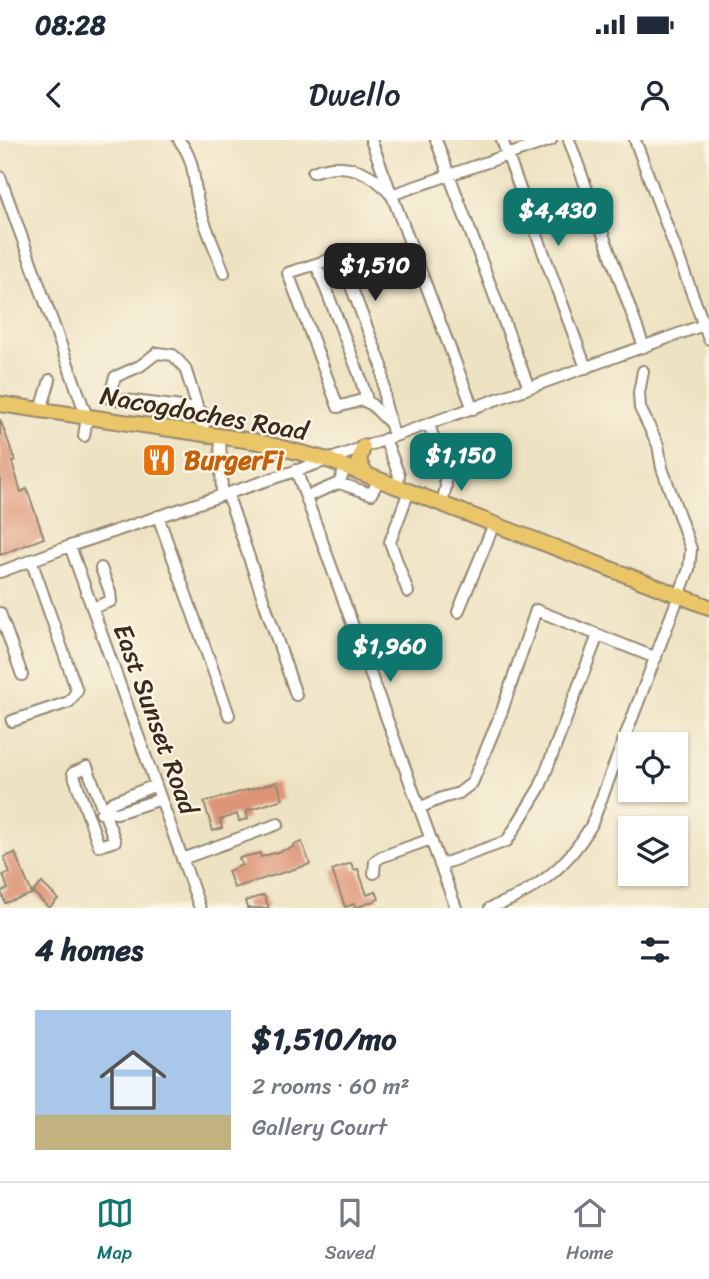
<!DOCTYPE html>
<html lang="en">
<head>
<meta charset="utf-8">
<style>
	body { margin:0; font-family:Sriracha,sans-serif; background:#f6f6f7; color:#1f2937; height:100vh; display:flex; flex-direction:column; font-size:26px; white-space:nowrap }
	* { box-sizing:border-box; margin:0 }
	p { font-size:23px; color:#747a83 }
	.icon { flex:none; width:38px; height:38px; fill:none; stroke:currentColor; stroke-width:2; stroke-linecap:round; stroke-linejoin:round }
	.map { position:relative; height:768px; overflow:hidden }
	.details { display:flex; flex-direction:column; background:#fff; flex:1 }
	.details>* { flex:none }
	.controls { position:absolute; left:618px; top:592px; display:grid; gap:14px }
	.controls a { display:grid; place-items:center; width:70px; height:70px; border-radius:0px; background:#fff; box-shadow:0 2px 5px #0004; font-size:35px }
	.price { position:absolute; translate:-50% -60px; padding:0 16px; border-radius:14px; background:#0f766e; color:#fff; font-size:23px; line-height:46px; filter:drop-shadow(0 2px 4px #0008) }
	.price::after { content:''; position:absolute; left:50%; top:42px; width:21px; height:16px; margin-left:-10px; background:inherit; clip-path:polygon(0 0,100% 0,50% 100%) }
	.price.current { background:#222; color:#fff }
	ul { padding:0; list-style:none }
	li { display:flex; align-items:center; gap:21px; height:175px; padding:0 35px }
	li+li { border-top:2px solid #e0e1e3 }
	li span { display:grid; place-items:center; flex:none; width:196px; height:140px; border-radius:0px; color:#555 }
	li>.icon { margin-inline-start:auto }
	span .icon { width:84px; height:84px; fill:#fffc; stroke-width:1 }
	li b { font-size:30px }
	h2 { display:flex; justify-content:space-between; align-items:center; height:84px; padding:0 35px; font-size:30px }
	.status { display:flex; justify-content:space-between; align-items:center; height:49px; padding:0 35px; background:#fff; direction:ltr }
	.status svg { height:19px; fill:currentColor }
	header { display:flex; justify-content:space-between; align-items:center; height:91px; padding:0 35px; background:#fff; font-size:32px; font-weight:600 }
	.tab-bar { display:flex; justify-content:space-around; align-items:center; height:98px; border-top:2px solid #e0e1e3; background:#fff; font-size:19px; color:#747a83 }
	.tab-bar a { display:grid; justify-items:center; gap:4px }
	.tab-bar .current { color:#0f766e }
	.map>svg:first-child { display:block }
	.building { fill:#dd9578 }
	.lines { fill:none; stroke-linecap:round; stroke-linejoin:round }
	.minor-casing { stroke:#948670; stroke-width:14 }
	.major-casing { stroke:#948670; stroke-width:18 }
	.minor { stroke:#fff; stroke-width:10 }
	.major { stroke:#ebc669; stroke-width:14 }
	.labels { text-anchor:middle; stroke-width:5; stroke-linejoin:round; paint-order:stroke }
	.street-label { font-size:26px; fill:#3b2a1e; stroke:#fcf5e5 }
	.food-label { font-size:26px; font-weight:bold; fill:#c56008; stroke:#fcf5e5; text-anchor:start }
</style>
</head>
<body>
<div class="status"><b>08:28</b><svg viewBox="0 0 49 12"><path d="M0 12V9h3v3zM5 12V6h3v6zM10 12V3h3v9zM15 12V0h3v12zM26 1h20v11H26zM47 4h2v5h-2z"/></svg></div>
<header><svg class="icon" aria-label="back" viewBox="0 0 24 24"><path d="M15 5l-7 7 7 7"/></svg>Dwello<svg class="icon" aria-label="person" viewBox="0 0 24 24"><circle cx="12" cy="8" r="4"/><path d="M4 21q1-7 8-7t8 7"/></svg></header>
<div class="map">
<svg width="709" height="768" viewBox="0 0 709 768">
	<rect width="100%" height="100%" fill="#fcf5e5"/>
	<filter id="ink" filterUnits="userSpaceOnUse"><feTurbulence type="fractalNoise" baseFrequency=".0143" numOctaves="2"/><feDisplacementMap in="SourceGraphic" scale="14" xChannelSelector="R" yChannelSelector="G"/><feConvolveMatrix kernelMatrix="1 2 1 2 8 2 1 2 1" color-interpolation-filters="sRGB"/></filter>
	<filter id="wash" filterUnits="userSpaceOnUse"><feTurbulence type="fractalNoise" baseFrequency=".00686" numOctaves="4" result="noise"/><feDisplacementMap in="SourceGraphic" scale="28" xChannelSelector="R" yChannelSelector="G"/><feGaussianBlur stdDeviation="1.57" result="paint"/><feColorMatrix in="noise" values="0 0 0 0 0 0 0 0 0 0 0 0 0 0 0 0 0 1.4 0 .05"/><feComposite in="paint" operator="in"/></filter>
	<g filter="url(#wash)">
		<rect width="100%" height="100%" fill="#ede2c1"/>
		<g id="blocks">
			<!-- building -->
			<path class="building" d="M0,279L15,320L12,322L21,352L27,349L44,398L0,415Z
				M277,642L283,659L246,671L248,679L239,681L237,674L220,680L222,688L213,691L204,662Z
				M302,702L310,724L234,748L228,731L242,725L239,718L260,713L261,717L294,707L293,705Z
				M15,713L32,754L5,763L1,751L8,749L3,735L10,733L4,717Z
				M351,723L354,730L358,729L367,755L376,751L379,759L356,768L354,764L345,767L332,730Z
				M42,743L58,759L49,768L33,752Z
				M264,755L269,768H247L245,761Z"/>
		</g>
	</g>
	<g filter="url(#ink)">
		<use href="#blocks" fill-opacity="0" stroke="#948670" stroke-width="2"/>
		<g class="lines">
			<!-- minor casing -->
			<g class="minor-casing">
				<path id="minor" d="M179,0C197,23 192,40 199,66C206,89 216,111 224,133
					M371,0L473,269
					M436,0L529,248
					M502,0L586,228
					M569,0L644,207
					M635,0L709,199
					M313,32C342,20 372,30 391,55L551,0
					M0,37L87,277L84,296
					M316,124L359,234L368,263
					M198,269L109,258L115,237L140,226L157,213L173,215L185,228L198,269L203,273L204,285L198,293
					M41,270L50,240
					M389,282L371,264L362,260L338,267L288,133L338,117L340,118L382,226L385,263L394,296
					M429,284L436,306
					M220,297L222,355
					M385,299L399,335L397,347
					M442,317L446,346L442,364
					M296,330L456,768
					M339,343L371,354L379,340
					M227,353L296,555
					M306,357L339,343L346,327
					M158,376L229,575
					M70,406L200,768
					M0,432L70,406L328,320L709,183
					M408,452L390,402L409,351
					M92,468L111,461L110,452L101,428
					M458,472L494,384
					M0,473L22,535
					M12,581L69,562L77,551L31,420
					M87,627L115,701L99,706L73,633Z
					M419,668L442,658L459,653L472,643L502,571L536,470L656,518
					M105,671L117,673L161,659
					M101,673L113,662L156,645
					M182,719L278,684
					M440,725L507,701L540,647L598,495
					M374,733L375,721L381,717L431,699
					M490,768C535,752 567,727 591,686L689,429L691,409L662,328L658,305L640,268L639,253L643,231"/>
			</g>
			<!-- major casing -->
			<g class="major-casing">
				<path id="major" d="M0,264L259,302L328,320L709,467
					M363,307L359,321L365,334"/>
			</g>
			<!-- minor -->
			<use href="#minor" class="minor"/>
			<!-- major -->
			<use href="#major" class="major"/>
		</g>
	</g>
	<!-- icons -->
	<defs>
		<g id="restaurant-square" transform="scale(1.75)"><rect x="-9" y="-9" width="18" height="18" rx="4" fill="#e8710a" stroke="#fcf5e5"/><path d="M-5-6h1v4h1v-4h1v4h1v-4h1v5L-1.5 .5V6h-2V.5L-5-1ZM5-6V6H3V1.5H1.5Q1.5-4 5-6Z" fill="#fff"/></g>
	</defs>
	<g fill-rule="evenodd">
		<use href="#restaurant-square" x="159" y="320"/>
	</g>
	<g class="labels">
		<!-- street labels -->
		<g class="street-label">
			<text transform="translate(204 273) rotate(10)" y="9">Nacogdoches Road</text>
			<text transform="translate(156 579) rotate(70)" y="9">East Sunset Road</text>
		</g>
		<!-- food labels -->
		<g class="food-label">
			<text x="184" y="329">BurgerFi</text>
		</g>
	</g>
</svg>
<div class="controls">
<a><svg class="icon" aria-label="locate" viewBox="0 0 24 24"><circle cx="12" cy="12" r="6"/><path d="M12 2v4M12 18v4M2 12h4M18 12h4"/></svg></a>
<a><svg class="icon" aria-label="layers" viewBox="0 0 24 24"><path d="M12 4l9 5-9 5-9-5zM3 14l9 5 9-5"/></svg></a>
</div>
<b class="price" style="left:558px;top:108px">$4,430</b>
<b class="price current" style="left:375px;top:163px">$1,510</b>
<b class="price" style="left:461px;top:353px">$1,150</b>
<b class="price" style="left:390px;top:544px">$1,960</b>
</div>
<section class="details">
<h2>4 homes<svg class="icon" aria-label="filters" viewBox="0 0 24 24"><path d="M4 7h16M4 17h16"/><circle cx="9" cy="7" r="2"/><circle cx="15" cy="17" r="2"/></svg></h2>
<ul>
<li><span style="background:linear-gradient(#a9c7e8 75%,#c2b280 0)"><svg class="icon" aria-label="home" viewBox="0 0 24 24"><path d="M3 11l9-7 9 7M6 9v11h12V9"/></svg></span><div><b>$1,510/mo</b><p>2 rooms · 60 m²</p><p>Gallery Court</p></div></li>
</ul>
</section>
<nav class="tab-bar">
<a class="current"><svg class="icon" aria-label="map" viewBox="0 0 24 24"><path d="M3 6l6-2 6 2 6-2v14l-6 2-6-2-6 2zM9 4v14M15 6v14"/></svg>Map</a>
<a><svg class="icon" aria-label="saved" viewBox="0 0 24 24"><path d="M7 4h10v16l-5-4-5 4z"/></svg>Saved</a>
<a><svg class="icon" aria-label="home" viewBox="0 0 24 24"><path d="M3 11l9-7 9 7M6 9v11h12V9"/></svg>Home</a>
</nav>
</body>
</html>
